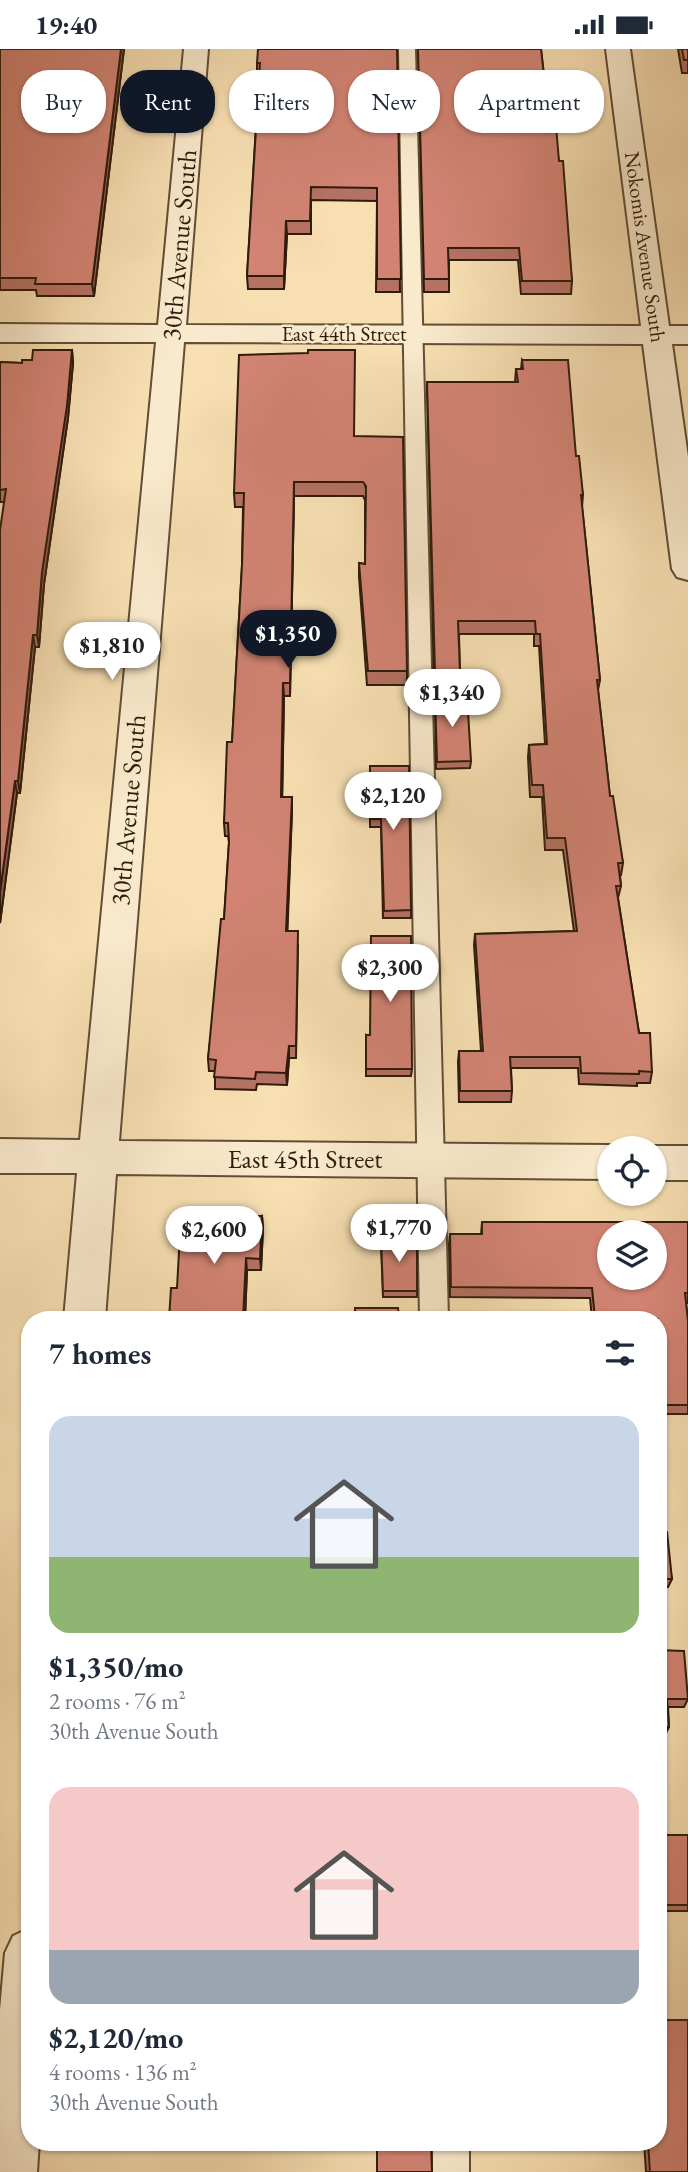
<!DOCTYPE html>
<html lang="en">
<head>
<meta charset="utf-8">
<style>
	body { margin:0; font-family:"EB Garamond",serif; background:#f6f6f7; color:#1f2937; height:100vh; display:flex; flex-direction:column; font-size:26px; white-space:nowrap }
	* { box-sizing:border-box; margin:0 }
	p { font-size:23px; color:#747a83 }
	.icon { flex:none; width:38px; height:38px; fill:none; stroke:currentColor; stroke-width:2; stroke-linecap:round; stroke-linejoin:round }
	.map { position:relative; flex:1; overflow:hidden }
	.sheet { position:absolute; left:21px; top:1262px; width:646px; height:840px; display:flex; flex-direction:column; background:#fff; border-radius:28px; box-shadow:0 2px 5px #0004 }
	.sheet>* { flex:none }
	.guide { position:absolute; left:21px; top:21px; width:648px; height:63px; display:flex; gap:14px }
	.fabs { position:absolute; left:597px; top:1087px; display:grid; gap:14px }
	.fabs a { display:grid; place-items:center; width:70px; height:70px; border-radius:50%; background:#fff; box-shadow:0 2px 5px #0004; font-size:35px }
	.price { position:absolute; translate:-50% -60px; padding:0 16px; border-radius:24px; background:#fff; color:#222; font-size:23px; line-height:46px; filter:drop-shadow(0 2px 4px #0008) }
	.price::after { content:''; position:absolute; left:50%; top:42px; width:21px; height:16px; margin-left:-10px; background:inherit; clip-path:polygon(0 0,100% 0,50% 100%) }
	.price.selected { background:#111827; color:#fff }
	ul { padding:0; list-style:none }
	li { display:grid; align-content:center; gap:14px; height:371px; padding:0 28px }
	li span { display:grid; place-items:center; height:217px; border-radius:21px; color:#555 }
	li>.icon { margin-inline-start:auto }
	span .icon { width:126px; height:126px; fill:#fffc; stroke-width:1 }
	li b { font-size:30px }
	h2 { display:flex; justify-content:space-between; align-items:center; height:84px; padding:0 28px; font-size:30px }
	.tag { padding:0 24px; border-radius:28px; background:#fff; box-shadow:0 2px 5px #0004; font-size:24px; line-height:63px }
	.tag.selected { background:#111827; color:#fff }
	.status { display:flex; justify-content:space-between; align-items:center; height:49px; padding:0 35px; background:#fff; direction:ltr }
	.status svg { height:19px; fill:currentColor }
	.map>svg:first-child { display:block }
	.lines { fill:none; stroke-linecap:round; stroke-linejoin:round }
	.service-casing { stroke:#614d36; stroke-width:4 }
	.minor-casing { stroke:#614d36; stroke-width:4 }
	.service { fill:#faeacd; fill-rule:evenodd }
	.minor { fill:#faeacd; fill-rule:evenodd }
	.wall { fill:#b57163; stroke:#2f1c0c; stroke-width:2 }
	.shaded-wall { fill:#935c50; stroke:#2f1c0c; stroke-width:2 }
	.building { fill:#d28373; stroke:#2f1c0c; stroke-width:2; fill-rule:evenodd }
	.labels { text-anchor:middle; stroke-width:5; stroke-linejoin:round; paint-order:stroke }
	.far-street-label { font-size:21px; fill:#2f1c0c; stroke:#faeacd }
	.street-label { font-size:26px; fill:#2f1c0c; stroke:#faeacd }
</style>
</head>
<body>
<div class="status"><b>19:40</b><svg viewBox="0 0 49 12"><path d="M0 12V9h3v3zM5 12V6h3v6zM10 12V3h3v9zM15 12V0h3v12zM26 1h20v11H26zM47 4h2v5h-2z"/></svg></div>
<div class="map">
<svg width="688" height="2123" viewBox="0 0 688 2123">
	<rect width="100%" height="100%" fill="#f7dfb2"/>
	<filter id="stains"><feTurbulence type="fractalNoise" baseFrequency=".00286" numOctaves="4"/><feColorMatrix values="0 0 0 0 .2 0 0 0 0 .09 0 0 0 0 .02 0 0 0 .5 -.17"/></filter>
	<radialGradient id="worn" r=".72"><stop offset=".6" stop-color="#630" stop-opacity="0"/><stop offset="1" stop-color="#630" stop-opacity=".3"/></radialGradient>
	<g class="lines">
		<!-- service casing -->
		<g class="service-casing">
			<path id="service" d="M399,0H415L448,1270H420Z
				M433,2093H469V2123H433Z"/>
		</g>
		<!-- minor casing -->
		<g class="minor-casing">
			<path id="minor" d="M184,0H208L186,276L641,277L606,0H630L669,277H688V295H672L688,408V531L677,528L672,520L643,295L184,293L119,1092L609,1096L617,1099H609V1130L116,1125L105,1270H64L77,1124H0V1090L80,1091L156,293H0V275L158,276Z
				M654,1097H688V1131H654V1099H649Z
				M30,1879V2093H39L37,2123H0V1961L5,1904L13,1887Z"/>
		</g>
		<!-- service -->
		<use href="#service" class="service"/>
		<!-- minor -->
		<use href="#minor" class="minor"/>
	</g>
	<!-- wall -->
	<path class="wall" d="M0,0H124L94,247H37L36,241H0Z
		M397,0L400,243H376L377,152L311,151V185H287L284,240H248L247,227L259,27H257V14Z
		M418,0H541L547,53L559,112L572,232L571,245H521L518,211H449V243H424Z
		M678,0H688V24H682Z
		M72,301L73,314L68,369L44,535L39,598H35L20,744H17L0,874L4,453H0V313L22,314Z
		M522,311L576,407L583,446L582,458L600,631L598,641L610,747L623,814L621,826H620L621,837L618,849L639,984L652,1023L650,1034H637V1037L579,1035L578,1019H511L512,1042L511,1053H459L458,1013L459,1002H481L474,896L475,885L574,882L563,801H545L542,748H530L528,708L529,696L545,695L539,597H534V585H459L460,623V636H434L427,333H515L516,320H521Z
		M354,387L407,622V636H367L359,528V514L365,515V451L363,447H294L290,647H284L282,748H292V761L287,882L298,895L296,1009H289L287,1036L257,1035L256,1041L215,1040V1022H209L208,1010L224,870L229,793L228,787H225L224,774L232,693L242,516L243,458H235L234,444Z
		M435,646L471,712L470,719L436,720Z
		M370,717L411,861V869H383L381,778H370Z
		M366,986L412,1020L411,1027H366Z
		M262,1167L263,1179L261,1221H247L245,1270L177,1239Z
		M482,1173H688V1254H686L688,1272V1365H658V1270H592L590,1249L450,1248L449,1195L450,1185H481Z
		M381,1195L417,1242V1248H383Z
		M658,1426L663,1483L672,1530L668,1538H658Z
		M658,1601L688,1650L684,1658H668L669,1678L665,1686H658Z
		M658,1786H688V1862H658Z
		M644,2093H658L688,2123H646Z"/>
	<!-- shaded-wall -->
	<path class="shaded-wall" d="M121,0H124L94,247L92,235Z
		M286,172L287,185L284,240V227Z
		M72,301L73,314L68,369L44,535L39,598L37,586L42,523Z
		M294,433V447L290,647V634Z
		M33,586L35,598L20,744L18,732Z
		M283,634L284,647L282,761L281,748Z
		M15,732L17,744L0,874V843Z
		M292,748V761L287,895L286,882Z
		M289,997V1009L287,1036L286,1024Z
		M262,1167L263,1179L261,1221L260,1210Z
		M246,1209L247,1221L245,1270H243Z"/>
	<!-- building -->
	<path class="building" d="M0,0H121L92,235H35L36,229H0Z
		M258,0H397L401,230H377V139L311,138L310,172H286L284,227H247L260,14H257Z
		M418,0H541L547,53H554L559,112H563L572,232H522L519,199H448L449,230H424Z
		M682,0H688V11H684Z
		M33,301H72L67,357L42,523L37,586H33L18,732H15L0,843V481L6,440L0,441V313L22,314V311H32Z
		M308,301H355L354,387L403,388L407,622H368L359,514L365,515L366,437L363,433H294L290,634H283L281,748H292L286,882H298L296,997H289L286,1024L256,1023L255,1030L214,1028L216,1011L208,1010L221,870H224L229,793L228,774H224L227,693H232L242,516L244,444H234L239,306L308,304Z
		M522,311H568L576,407H579L583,446H581L600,631H597L610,747H613L623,814H618L621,837H616L639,984H650L652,1023L639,1022V1025L581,1024L580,1008H510L512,1042H460L459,1002H483L475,885L577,882L565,789H547L543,736H532L529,696L547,695L540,585H536L535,572H458L460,623H435L427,333H518L516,320H523Z
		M435,646H467L471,712L437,713Z
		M370,717H409L411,861L384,862L381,770H370Z
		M371,887H411L412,1020H366V986H370Z
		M181,1166L262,1167L260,1210L246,1209L243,1270H169L171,1239H177Z
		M482,1173H688V1244H685L688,1272V1356H658V1270H595L592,1239L451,1238L450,1185H482ZM609,1183H654V1228H609Z
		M381,1189H417V1242H383Z
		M355,1259H398L399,1270H355Z
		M658,1426L663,1483H667L672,1530H658Z
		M658,1601L684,1602L688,1650H667L669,1678H658Z
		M658,1786H688V1856H658Z
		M658,1971H688V2123H650L648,2093H658Z
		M377,2093H431L432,2123H377Z"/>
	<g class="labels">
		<!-- far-street labels -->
		<g class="far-street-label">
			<text transform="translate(645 198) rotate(82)" y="7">Nokomis Avenue South</text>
			<text x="344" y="292">East 44th Street</text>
		</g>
		<!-- street labels -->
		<g class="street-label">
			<text transform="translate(179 196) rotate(-85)" y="9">30th Avenue South</text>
			<text transform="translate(128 761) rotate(-85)" y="9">30th Avenue South</text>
			<text x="305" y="1119">East 45th Street</text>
		</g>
	</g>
	<rect width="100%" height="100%" filter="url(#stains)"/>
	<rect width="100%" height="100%" fill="url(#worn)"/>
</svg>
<div class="fabs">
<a><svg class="icon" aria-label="locate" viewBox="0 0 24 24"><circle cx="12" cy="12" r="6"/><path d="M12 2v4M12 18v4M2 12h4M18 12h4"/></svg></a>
<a><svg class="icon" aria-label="layers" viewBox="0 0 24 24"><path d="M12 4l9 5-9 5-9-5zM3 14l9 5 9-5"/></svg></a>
</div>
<b class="price selected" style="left:288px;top:621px">$1,350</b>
<b class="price" style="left:112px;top:633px">$1,810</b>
<b class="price" style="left:452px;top:680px">$1,340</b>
<b class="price" style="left:393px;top:783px">$2,120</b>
<b class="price" style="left:390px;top:955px">$2,300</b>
<b class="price" style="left:399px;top:1215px">$1,770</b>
<b class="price" style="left:214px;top:1217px">$2,600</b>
<div class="guide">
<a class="tag">Buy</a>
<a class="tag selected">Rent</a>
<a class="tag">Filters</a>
<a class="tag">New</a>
<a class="tag">Apartment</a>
</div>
<section class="sheet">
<h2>7 homes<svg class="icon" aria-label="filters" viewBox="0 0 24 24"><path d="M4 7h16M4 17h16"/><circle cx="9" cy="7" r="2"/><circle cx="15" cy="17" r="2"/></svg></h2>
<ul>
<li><span style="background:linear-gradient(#c9d6e8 65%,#8fb573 0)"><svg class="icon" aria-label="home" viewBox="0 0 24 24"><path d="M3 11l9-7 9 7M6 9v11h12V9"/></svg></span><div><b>$1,350/mo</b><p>2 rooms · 76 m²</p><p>30th Avenue South</p></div></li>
<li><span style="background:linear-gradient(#f6c9c9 75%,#9aa5b1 0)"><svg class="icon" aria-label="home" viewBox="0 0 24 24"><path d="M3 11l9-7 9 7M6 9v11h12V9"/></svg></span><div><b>$2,120/mo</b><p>4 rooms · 136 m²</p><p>30th Avenue South</p></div></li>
</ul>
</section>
</div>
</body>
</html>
